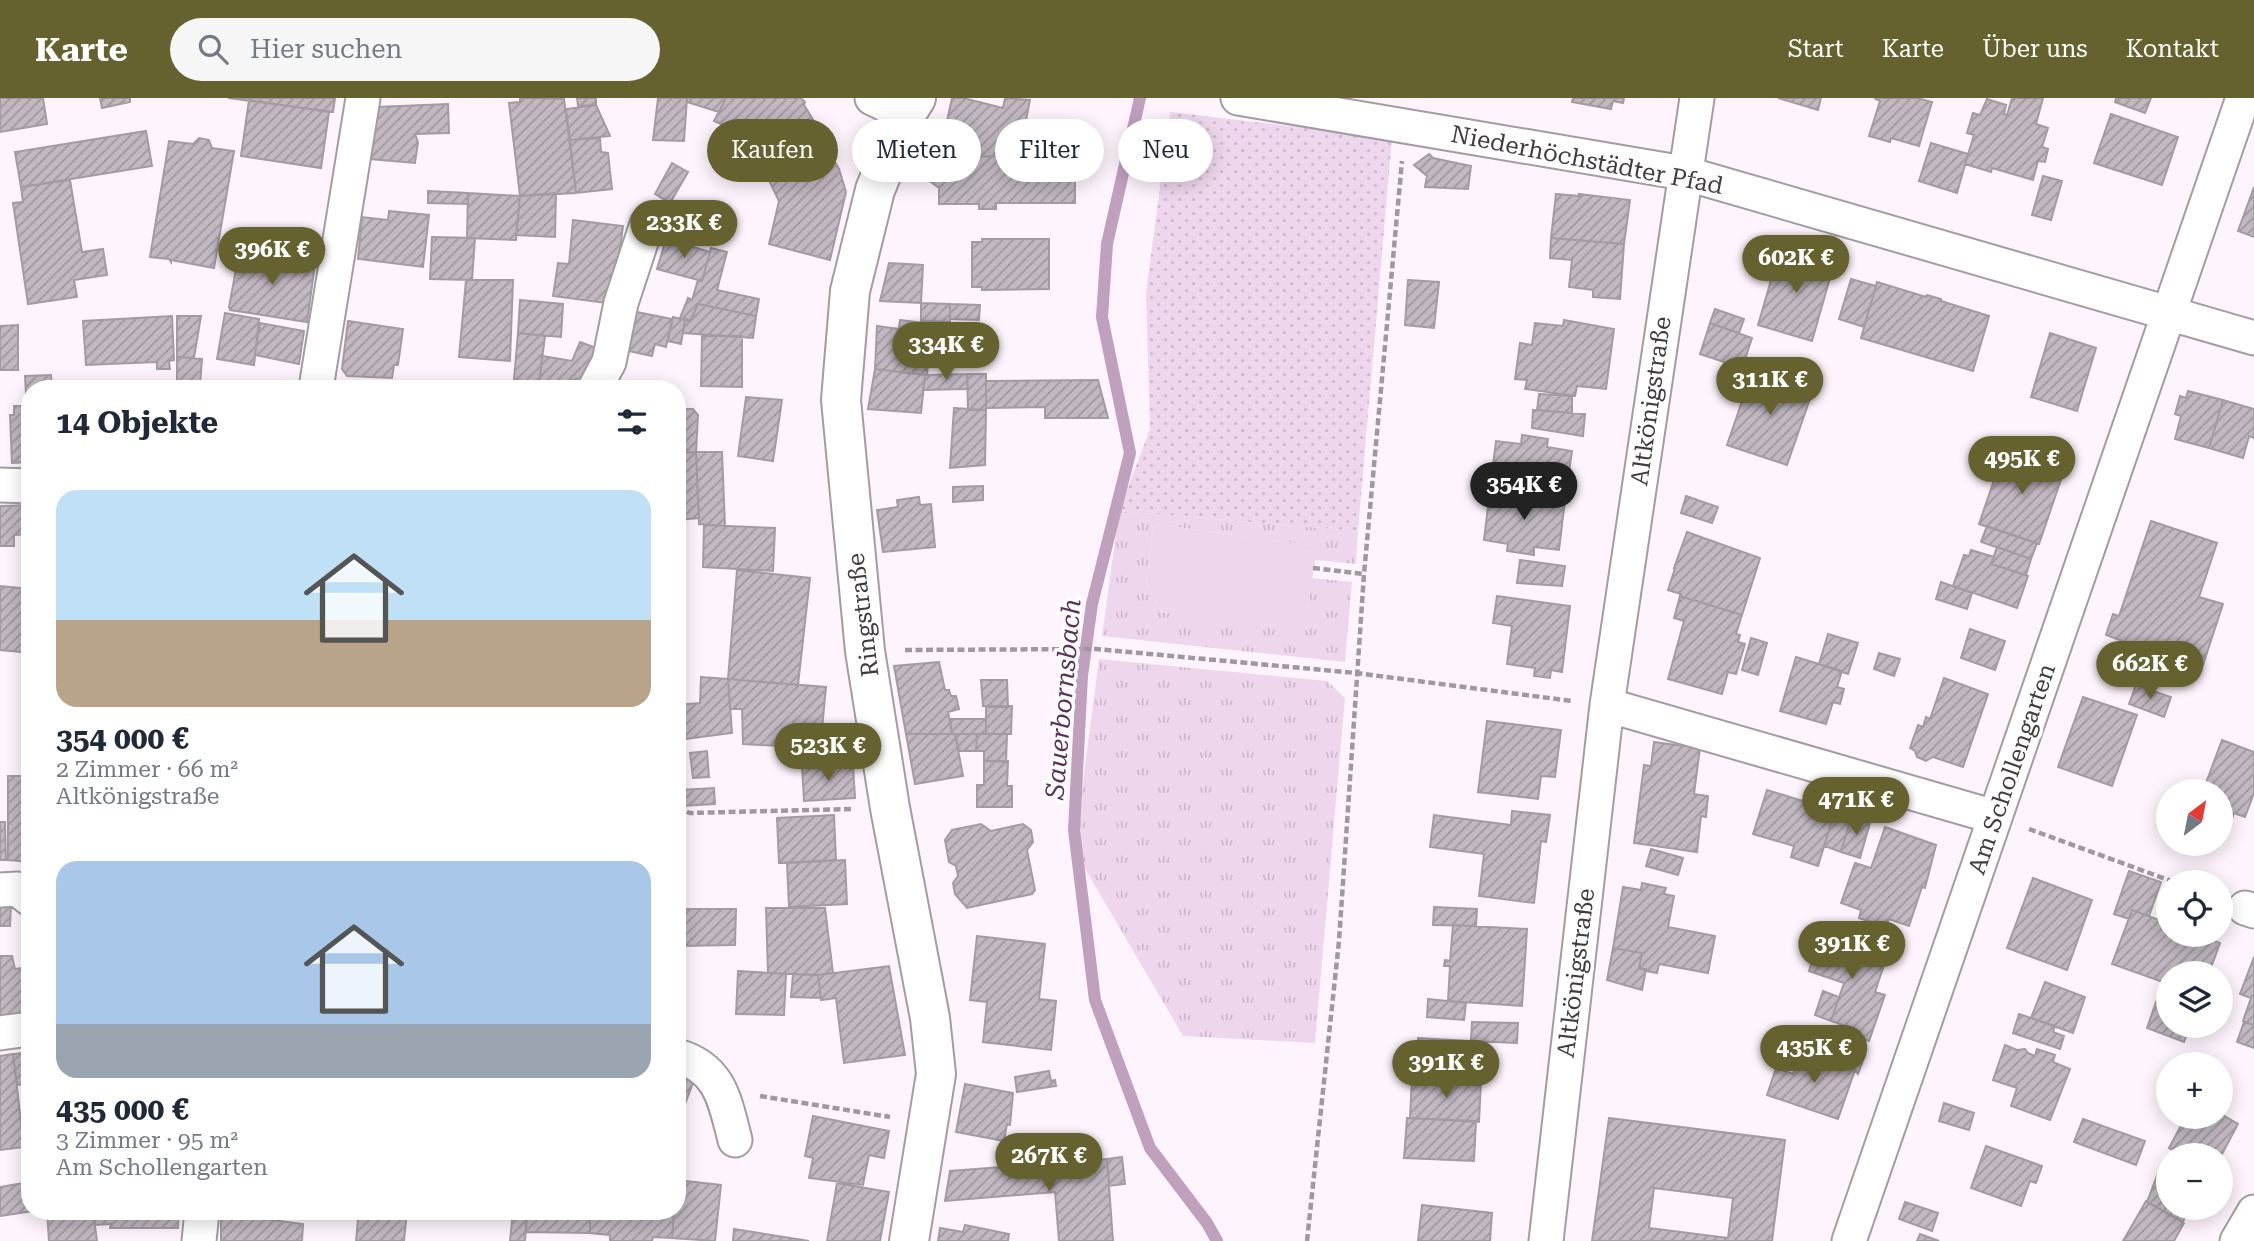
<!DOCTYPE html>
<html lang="de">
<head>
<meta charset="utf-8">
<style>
	body { margin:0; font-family:"Roboto Serif",serif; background:#f6f6f7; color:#1f2937; height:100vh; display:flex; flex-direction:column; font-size:26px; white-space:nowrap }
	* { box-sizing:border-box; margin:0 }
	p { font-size:23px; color:#747a83 }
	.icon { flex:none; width:38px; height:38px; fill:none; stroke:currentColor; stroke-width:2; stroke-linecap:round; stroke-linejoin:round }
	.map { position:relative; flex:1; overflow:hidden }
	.panel { position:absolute; left:21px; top:282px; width:665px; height:840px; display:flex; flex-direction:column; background:#fff; border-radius:28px; box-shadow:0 4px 18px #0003 }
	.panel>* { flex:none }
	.guide { position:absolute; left:707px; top:21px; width:665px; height:63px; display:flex; gap:14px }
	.needle { width:46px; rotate:32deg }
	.controls { position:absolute; left:2156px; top:681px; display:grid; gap:14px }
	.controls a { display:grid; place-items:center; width:77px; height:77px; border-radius:50%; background:#fff; box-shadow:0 4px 18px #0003; font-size:35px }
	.price { position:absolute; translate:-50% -60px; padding:0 16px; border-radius:24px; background:#65622f; color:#fff; font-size:23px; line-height:46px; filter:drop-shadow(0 2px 4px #0008) }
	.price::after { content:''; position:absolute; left:50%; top:42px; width:21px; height:16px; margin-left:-10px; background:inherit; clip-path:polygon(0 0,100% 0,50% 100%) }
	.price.current { background:#222; color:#fff }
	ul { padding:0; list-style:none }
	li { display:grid; align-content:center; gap:14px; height:371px; padding:0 35px }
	li span { display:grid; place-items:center; height:217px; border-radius:21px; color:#555 }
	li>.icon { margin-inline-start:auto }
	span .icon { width:126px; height:126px; fill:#fffc; stroke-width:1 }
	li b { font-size:30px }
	h2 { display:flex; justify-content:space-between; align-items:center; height:84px; padding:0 35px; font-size:30px }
	.chip { padding:0 24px; border-radius:32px; background:#fff; box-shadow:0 4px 18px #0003; font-size:24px; line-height:63px }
	.chip.current { background:#65622f; color:#fff }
	header { display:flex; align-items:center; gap:42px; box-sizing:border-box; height:98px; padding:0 35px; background:#65622f; color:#fff }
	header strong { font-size:33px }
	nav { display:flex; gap:38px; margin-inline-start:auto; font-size:24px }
	.search { width:490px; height:63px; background:#f6f6f7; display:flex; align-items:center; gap:18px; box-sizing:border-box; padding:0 24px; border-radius:38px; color:#747a83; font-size:26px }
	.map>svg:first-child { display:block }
	.grass { fill:url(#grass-tufts) }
	.park { fill:url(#park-dots) }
	.pitch { fill:#eed7ec }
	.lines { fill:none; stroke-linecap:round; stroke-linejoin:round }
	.stream { stroke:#bfa0bd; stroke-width:12 }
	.building { fill:url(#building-hatch); stroke:#a39ba3; stroke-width:2; fill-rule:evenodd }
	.minor-casing { stroke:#a49ba3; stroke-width:37 }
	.tertiary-casing { stroke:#a49ba3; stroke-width:42 }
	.path { stroke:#9f989f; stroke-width:4.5; stroke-dasharray:7 3.5; stroke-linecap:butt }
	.minor { stroke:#fff; stroke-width:33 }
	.tertiary { stroke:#fff; stroke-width:38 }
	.labels { text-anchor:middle; stroke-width:7; stroke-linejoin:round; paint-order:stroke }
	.street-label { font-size:24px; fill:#3f3b3f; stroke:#fff }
	.water-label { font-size:26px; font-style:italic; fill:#5b325a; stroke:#fff }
</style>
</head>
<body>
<header>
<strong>Karte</strong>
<div class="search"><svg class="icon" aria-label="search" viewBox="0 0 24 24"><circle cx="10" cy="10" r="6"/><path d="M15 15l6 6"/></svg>Hier suchen</div>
<nav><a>Start</a><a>Karte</a><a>Über uns</a><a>Kontakt</a></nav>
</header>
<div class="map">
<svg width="2254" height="1143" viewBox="0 0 2254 1143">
	<defs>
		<pattern id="grass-tufts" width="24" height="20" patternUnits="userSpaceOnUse" patternTransform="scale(1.75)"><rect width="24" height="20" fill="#eed7ec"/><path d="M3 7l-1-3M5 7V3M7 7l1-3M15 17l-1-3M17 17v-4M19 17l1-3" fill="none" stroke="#cdb9cb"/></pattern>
		<pattern id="park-dots" width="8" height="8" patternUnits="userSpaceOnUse" patternTransform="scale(1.75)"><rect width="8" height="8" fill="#eed7ec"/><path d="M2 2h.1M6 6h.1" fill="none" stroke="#cdb9cb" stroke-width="1.8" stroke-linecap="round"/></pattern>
		<pattern id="building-hatch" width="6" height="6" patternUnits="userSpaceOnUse" patternTransform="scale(1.75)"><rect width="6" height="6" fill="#c1b8c1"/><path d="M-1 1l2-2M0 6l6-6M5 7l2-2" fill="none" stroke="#9e979e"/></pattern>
	</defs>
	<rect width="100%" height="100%" fill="#fef4fd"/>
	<!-- grass -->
	<path class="grass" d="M1119,413L1358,433L1356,466L1315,462L1316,448L1154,426L1146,484L1161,514L1305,533L1312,480L1352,484L1345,564L1102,538Z
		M1099,561L1327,583L1345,600L1315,945L1183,938L1074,752Z"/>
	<!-- park -->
	<path class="park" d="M1170,14L1392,40L1358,433L1119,413L1150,331L1146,195Z"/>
	<!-- pitch -->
	<path class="pitch" d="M1154,426L1317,448L1305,534L1161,514L1146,484Z"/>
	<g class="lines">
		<!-- stream -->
		<path class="stream" d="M1140,0L1107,146L1102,219L1130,355L1092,506L1082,578L1074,732L1095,902L1150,1050L1207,1125L1217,1143"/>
	</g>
	<!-- building -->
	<path class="building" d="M0,0H43L47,26L0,34Z
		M100,0H130V4L102,10Z
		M228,0H335L333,14Z
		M520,0L564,1L576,95L520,98L509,5L520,4Z
		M577,0H596V7L578,8Z
		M658,0H687L684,43L653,42Z
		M687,0H726L719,14L687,4Z
		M726,0H801L805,4L804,7L814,23L813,24L820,39L762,68L746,37L714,23Z
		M952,0H963L1003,10L1005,0L1030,2L1019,58L939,59Z
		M1573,0H1624L1623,5L1613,3L1611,11L1572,4Z
		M1778,0H1821L1818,12Z
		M1874,0H1917L1932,4L1919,48L1891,40L1890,44L1869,38L1880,3Z
		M2012,0H2043L2036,26L2048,30L2042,49L2048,51L2045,64L2038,63L2033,82L1992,70L1991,74L1965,66L1974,37L1967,35L1973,15L1980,17L1987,1L2006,7L2004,16L2007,17Z
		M2116,0H2151L2145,15L2115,4Z
		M249,2L329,14L321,70L241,58Z
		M448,6L449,35L415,36L418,44L415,65L370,61L376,9Z
		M596,7L610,38L570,42L566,11Z
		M2111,16L2178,39L2162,87L2094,65Z
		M146,33L152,68L21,89L15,54Z
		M1044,33L1084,42L1079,59H1039Z
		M820,39L839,71L846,94L830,162L769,146L779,103L762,68Z
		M199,40L209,42L212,50L234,53L214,170L171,162V164L169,161L150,159L169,43L193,46Z
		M600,40L601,54L608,55L612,91L576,95L570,42Z
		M1931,45L1968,56L1957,95L1919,83Z
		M1429,56L1433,60L1471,68L1468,91L1425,89L1427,78L1414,67Z
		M1019,58V76H1075V105H996V111H979V106H939V90L928,82L939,73V59Z
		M672,65L688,74L670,105L655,96Z
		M2043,78L2062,83L2051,122L2032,117Z
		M70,82L82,154L103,151L107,177L74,182L77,199L28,206L13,105L23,104L21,89Z
		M2254,89V139L2238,133Z
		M428,93L468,95V106L428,105Z
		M468,95L520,98L516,142L467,140Z
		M556,95L555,139L516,137L520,98Z
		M1556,96L1580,98L1579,96L1630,102L1624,146L1551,140Z
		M389,113L429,117L423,169L358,161L362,119L388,122Z
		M573,122L623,128L613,206L553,198L558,165L569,166Z
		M432,139L475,140L472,182L430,181Z
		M1551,140L1624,146L1620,201L1593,199V192L1569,189L1572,162L1550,160Z
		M666,141L710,154L702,183L657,171Z
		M982,141H1049V191L982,192V189H972V144H982Z
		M711,150L727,154L717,192L759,201L756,218L698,206L691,222L680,220L688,200L692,202L698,182L702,183Z
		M1780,151L1834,166L1812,243L1758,227Z
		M239,155L315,166L307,224L230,212L229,209Z
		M889,165L923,167L921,205L880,203Z
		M1851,181L1876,188L1864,229L1839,221Z
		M466,182H513L510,263L459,259Z
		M1408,182L1439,184L1434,230L1405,227Z
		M1877,184L1926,199L1927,197L1941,201V203L1989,218L1973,273L1861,240Z
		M520,202L563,206L561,239L518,235Z
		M921,205L950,206V224L921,223Z
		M698,206L756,218L753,240L683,235L685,222L690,223Z
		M950,206L980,207L979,222L950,221Z
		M1715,211L1744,221L1739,235L1710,225Z
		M632,213L672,221L666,249L655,246L652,258L624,252Z
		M225,215L259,221L254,267L217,261Z
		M172,218L174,262L169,263L170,271H157V264L86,267L83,223Z
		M177,218H201L194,260L177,259Z
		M673,219L685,222L681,246L668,243Z
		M900,222L932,226L927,277L875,271L877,228L899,231Z
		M1564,222L1614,231L1606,291L1577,288L1575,298L1525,291L1527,282L1515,281L1520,245L1532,247L1535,225L1563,228Z
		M348,223L403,231L398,267H394L392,280L347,278L342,271Z
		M260,225L304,233L299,266L255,257Z
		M1710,225L1752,240L1742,270L1700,256Z
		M18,227V272H0V228Z
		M518,235L545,238L539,286L514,281Z
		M2050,235L2096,250L2077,313L2031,299Z
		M702,238H742V289L701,288Z
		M580,244L599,251L581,280L562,285L539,286L542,258L572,263Z
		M177,259L202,261L200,287L177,284Z
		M875,271L925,277L921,315L868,311Z
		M1753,271L1813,292L1787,367L1727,347Z
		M967,276L968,291L923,292L925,277Z
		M967,276H986V312H968Z
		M51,277L52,290H30V316H27L25,278Z
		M1098,282L1108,320H1045V309L986,310V283Z
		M177,284L200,287L232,290H177Z
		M2188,293L2223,302L2209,350L2175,341L2181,318L2175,316L2180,298L2186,300Z
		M1539,296L1572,298V315L1537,312Z
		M746,299L782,302L773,363L738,358Z
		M2223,302L2254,311V340L2249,338L2243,360L2209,350Z
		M14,308H26L27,316H30V364L12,365L10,317H14Z
		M954,310L986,312L985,367L950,370Z
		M677,311H693L698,317L696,354L677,355Z
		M1533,312L1585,316L1583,338L1532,330Z
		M1522,337L1548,341L1547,349L1572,353L1565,402L1490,392L1496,343L1521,346Z
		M2005,350L2065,370L2039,446L1979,426Z
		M696,354H722L725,428L699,426Z
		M696,354L699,420L678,422L677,355Z
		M983,388V402L953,404V389Z
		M1490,392L1565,402L1559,452L1534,449V457L1507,453L1508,446L1484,442Z
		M1686,398L1718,409L1712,425L1681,415Z
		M919,399L920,407L931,406L935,449L883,454L877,412L898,409L897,402Z
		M30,407V436L14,437V448H0V408Z
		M2151,423L2217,445L2199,499L2223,506L2201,573L2106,537L2113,516L2119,518Z
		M704,427L775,430L773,473L703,469Z
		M1987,428L2037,445L2031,461L1981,444Z
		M1687,434L1760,460L1742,517L1680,498L1681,496L1668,492L1675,470H1674Z
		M1997,449L2031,461L2026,477L1991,466Z
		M1971,452L1994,459L1991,466L2028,478L2017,510L1953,488L1964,457L1969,458Z
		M1520,462L1565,468L1562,488L1517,485Z
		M737,472L810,480L798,587L728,581Z
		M1941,484L1972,495L1967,511L1936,501Z
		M0,488L30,491V555L0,552Z
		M677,490H681L680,559H677Z
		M1497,498L1570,508L1562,574L1551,572L1550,580L1534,578L1535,570L1507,566L1512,528L1493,525Z
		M1680,498L1742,517L1736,536L1740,537L1738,544L1745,546L1736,576L1728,574L1722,596L1668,581L1684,523L1674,520Z
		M1970,531L2005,543L1995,572L1961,560Z
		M1828,536L1858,545L1848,576L1819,566Z
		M1751,540L1767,545L1758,577L1742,572Z
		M1879,555L1900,561L1894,578L1874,571Z
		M1796,559L1842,573L1837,589L1844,591L1840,606L1833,604L1826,626L1780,613Z
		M939,564L945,592H949L951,598H956L959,611L948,614L952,636H906L894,568Z
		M701,579L728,581L732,635L677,642V607L700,605Z
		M1944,580L1988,596L1963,669L1933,659L1926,663L1917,659L1915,653L1910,650L1918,627L1923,629L1926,619L1930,621Z
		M728,581L826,589L821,642L780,637V648L743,646L742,611H730Z
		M981,582H1007L1008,609L983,608Z
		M2136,587L2171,599L2164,619L2129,606Z
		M2083,599L2137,617L2112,688L2058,669Z
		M1012,608L1011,636H986V609Z
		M950,621H986V636H952Z
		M1487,623L1561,632L1555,679L1541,678L1538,701L1478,694Z
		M906,636H955L963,678L915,686Z
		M955,636H977L976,653H959Z
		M977,636H1007L1006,664L984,663V653H976Z
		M2222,642L2254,654V695L2245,719L2234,715L2229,729L2221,726V693H2203Z
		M1654,644L1700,650L1694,696L1708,698L1706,719L1701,718L1697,754L1634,745L1644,667L1651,668Z
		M707,653L709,679L693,680L690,655Z
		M984,663H1008L1007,688H1012V709H977V687H984Z
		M853,667L855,700L804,703L802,669Z
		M8,678H30V764L8,762Z
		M714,690L715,706L682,708L681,692Z
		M1767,692L1835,713L1818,768L1791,759L1794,748L1753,736Z
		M1512,713L1550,717L1546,744L1541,743L1534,805L1479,798L1484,756L1430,749L1434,717L1511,727Z
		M1834,716L1851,721L1841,754L1824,748Z
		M834,717L836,762L779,765L777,720Z
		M1851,719L1870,725L1860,760L1841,754Z
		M0,724H5L6,762H0Z
		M981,726L991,733L1023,726L1031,732L1033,744L1027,752L1035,792L1032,796L967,810L955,796L953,785L958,778L956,768L949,764L945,742L952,732Z
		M1885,729L1936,747L1925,790L1922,789L1909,828L1889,821L1886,829L1859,820L1861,812L1841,805L1855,765L1871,770Z
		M1651,751L1683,760L1678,777L1646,768Z
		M845,762L847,806L789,809L787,765Z
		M2129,773L2161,784L2149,818L2132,812L2129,821L2114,816Z
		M2033,780L2092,802L2067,872L2007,850Z
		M1642,785L1666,790L1664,796L1674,798L1668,829L1715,838L1708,875L1659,866L1657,875L1646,873L1639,870L1642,855L1613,850L1623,789L1641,792Z
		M0,803L11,808L10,828H0Z
		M1434,809L1477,811L1476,828L1433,827Z
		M766,810H825L833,875L818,877L768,875Z
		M677,811H685L681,842H677Z
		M685,811H736L735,847L681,848Z
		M2132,812L2167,825L2168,821V836H2198L2220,845L2209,875H2168V928H2190L2184,944L2147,930L2163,884L2112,866Z
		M1453,827L1527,831L1522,908L1448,903L1450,868H1444L1445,862L1450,863Z
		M1869,832L1904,842L1898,859L1864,847Z
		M1821,835L1888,855L1875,894L1885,897L1869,943L1852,937L1854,931L1831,923L1844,885L1809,873Z
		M977,838L1045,846L1039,901L1056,903L1051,952L983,944L987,904L970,902Z
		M1613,850L1642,855L1639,870L1646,871L1642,892L1607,882Z
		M0,858H12L15,871L30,869V918L0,922Z
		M2254,859V927L2243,923L2251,900L2240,896Z
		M889,868L905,957L844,965L836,900L821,902L818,877Z
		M738,873L786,876L784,917L736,916Z
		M793,876L818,877L821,900L791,899Z
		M2045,884L2085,899L2073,935L2031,920Z
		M1823,893L1839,899L1831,923L1815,917Z
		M1428,901L1466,905L1464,922L1427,919Z
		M2019,916L2055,928L2053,934L2064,938L2060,951L2013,935Z
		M1472,924L1518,925L1517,945L1471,943Z
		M2244,924L2254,927V950L2237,944Z
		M1418,940L1486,944L1483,984L1416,980Z
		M1832,947L1865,957L1858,976L1855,972L1826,963Z
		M2005,947L2017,952L2025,951L2028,955L2035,958L2037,951L2055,957L2053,964L2070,971L2050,1022L2011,1008L2017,990L1993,982Z
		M30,954V985L17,987L13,956Z
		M1801,954L1855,972L1838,1021L1767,997L1776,970L1793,976Z
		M13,956L24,1049L0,1052V958Z
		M1049,973L1051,983L1055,982L1056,988L1017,994L1015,979Z
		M677,976L694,982L685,1006L683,1005L681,1010L677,1009Z
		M1412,980L1481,984L1479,1024L1410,1020Z
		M965,986L1013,995L1010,1027L1007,1026L1004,1043L956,1034Z
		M1944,1005L1974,1015L1969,1032L1939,1023Z
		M2221,1016L2238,1026L2221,1058L2183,1057L2169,1050L2186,1018H2221Z
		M813,1018L889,1033L884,1060L869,1057L863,1087L809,1080L813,1060L805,1058Z
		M1407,1020L1476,1023L1474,1063L1404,1060Z
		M1609,1020L1785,1042L1772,1143H1592ZM1654,1090L1733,1100L1728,1140L1649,1130Z
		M2083,1021L2145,1043L2136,1067L2074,1044Z
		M1986,1048L2042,1068L2036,1085L2030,1083L2021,1108L1971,1090Z
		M1122,1059L1125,1086L1109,1088L1107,1061Z
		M1107,1061L1113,1143H1059L1055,1094L945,1103L950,1073Z
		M2158,1075L2168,1079V1110H2188L2183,1124L2147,1104Z
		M677,1082L721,1087L715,1143L672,1140L674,1113H677Z
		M30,1084V1113H34L0,1118V1089Z
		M837,1085L889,1094L880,1143H827Z
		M2146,1103L2184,1125L2174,1143H2123Z
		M1905,1104L1938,1115L1932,1133L1899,1121Z
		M1422,1107L1492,1115L1490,1143H1418Z
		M47,1113H93L97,1143H49Z
		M93,1113H179L178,1130H110L111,1126L95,1127Z
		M334,1113H407L404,1143H356L358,1121L334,1120Z
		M513,1113H527L525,1143H510Z
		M527,1113H590V1135L526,1134Z
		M590,1113H674L672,1140L653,1139L652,1143H610V1137L590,1135Z
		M221,1115L303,1126L302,1143H221Z
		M965,1127L1009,1136L1008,1143H938L940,1130L963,1134Z
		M734,1131L809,1143H733Z
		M1920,1136L1939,1143H1917Z"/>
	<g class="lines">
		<!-- minor casing -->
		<g class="minor-casing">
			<path id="minor" d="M872,0L906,16
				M1238,0L1684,75L2254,240
				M316,290L363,0
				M595,290L609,264L621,205L647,126
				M0,387L30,388
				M1607,607L1995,719
				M0,792L17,791L30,801
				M2245,810L2254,813
				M0,935L30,931
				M677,958C721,970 725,1004 735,1042
				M199,1143L202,1113
				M1546,1143L1607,607L1697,0
				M1849,1143L2243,0
				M2237,1143L2254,1114"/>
		</g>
		<!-- tertiary casing -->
		<g class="tertiary-casing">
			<path id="tertiary" d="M909,1143L936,976L930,920L890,710L865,553L841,302L850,193L875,92L906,16L916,0"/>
		</g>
		<!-- path -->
		<path class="path" d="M1313,470L1364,476
			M905,552L1096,551L1356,575L1572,603
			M677,710L690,715L851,711
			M2029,731L2174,784
			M760,998L890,1019
			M1307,1143L1339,843L1364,476L1402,63"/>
		<!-- minor -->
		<use href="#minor" class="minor"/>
		<!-- tertiary -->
		<use href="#tertiary" class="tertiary"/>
	</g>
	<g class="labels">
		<!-- street labels -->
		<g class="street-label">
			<text transform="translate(1587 62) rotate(11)" y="8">Niederhöchstädter Pfad</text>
			<text transform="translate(1651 303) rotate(-82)" y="8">Altkönigstraße</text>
			<text transform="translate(863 517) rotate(-97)" y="8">Ringstraße</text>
			<text transform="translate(2012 671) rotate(-71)" y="8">Am Schollengarten</text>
			<text transform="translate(1576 875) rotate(-83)" y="8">Altkönigstraße</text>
		</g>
		<!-- water labels -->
		<g class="water-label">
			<text transform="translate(1063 601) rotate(-85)" y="9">Sauerbornsbach</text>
		</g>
	</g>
</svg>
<div class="controls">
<a><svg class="needle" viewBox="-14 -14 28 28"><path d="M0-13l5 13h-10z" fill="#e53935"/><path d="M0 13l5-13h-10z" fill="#747a83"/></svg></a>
<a><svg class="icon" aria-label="locate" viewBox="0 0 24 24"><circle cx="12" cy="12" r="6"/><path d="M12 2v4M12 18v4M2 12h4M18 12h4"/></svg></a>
<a><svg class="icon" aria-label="layers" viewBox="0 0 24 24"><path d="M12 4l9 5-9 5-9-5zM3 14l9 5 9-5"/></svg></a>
<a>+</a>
<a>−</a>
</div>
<b class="price" style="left:684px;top:162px">233K €</b>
<b class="price" style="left:272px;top:189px">396K €</b>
<b class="price" style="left:1796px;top:197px">602K €</b>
<b class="price" style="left:946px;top:284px">334K €</b>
<b class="price" style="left:1770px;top:319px">311K €</b>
<b class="price" style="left:2022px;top:398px">495K €</b>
<b class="price current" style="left:1524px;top:424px">354K €</b>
<b class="price" style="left:2150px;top:603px">662K €</b>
<b class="price" style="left:828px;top:685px">523K €</b>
<b class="price" style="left:1856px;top:739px">471K €</b>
<b class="price" style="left:1852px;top:883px">391K €</b>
<b class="price" style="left:1814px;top:987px">435K €</b>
<b class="price" style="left:1446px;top:1002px">391K €</b>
<b class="price" style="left:1049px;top:1095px">267K €</b>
<div class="guide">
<a class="chip current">Kaufen</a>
<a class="chip">Mieten</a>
<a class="chip">Filter</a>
<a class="chip">Neu</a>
</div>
<section class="panel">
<h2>14 Objekte<svg class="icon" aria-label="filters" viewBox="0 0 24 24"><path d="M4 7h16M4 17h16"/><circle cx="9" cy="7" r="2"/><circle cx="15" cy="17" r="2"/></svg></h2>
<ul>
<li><span style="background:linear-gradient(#bfe0f5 60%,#b9a48a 0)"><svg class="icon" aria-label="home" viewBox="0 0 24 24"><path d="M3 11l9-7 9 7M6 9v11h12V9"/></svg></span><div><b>354 000 €</b><p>2 Zimmer · 66 m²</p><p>Altkönigstraße</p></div></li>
<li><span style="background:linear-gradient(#a9c7e8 75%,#9aa5b1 0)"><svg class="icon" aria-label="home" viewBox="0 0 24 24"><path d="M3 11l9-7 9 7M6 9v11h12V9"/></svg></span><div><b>435 000 €</b><p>3 Zimmer · 95 m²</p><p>Am Schollengarten</p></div></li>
</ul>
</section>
</div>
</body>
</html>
